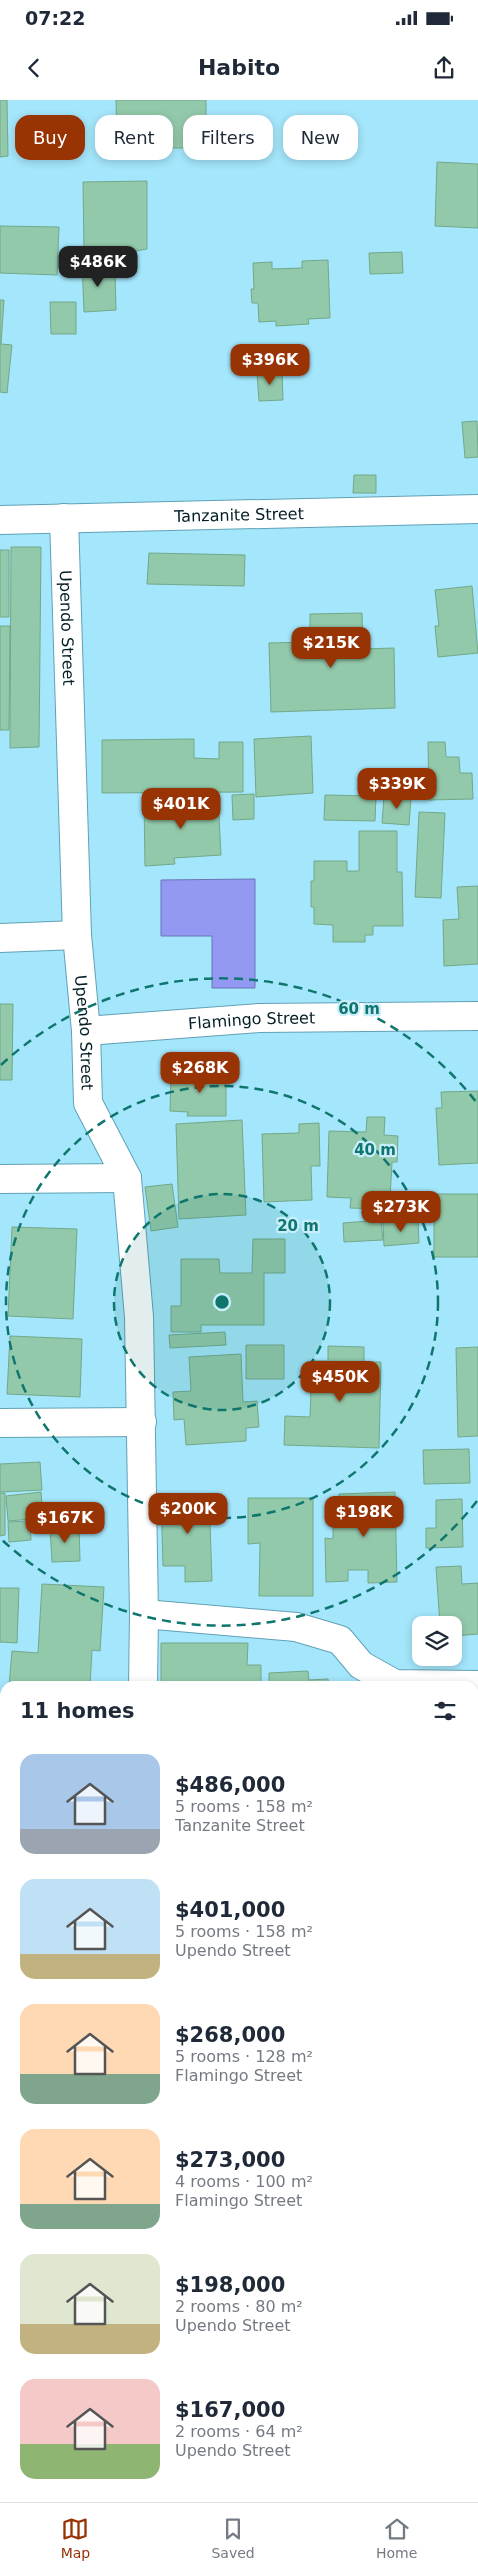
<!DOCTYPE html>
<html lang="en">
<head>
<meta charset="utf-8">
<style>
	body { margin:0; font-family:"DejaVu Sans",sans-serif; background:#f6f6f7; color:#1f2937; height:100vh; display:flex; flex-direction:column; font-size:19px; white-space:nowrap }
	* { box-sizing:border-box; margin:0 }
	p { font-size:16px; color:#747a83 }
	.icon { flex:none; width:28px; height:28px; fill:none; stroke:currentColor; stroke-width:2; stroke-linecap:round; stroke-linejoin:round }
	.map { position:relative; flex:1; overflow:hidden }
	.drawer { position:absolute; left:0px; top:1581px; width:479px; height:821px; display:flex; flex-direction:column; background:#fff; border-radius:15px 15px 0 0; box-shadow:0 2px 8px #0003 }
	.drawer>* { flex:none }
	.banner { position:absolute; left:15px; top:15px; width:449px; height:45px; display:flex; gap:10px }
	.buttons { position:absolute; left:412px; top:1516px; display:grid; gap:10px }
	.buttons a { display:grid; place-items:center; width:50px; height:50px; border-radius:10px; background:#fff; box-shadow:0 2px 8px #0003; font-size:25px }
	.price { position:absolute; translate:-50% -42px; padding:0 11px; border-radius:10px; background:#983304; color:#fff; font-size:16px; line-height:32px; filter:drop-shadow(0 1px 2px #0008) }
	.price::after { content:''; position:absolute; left:50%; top:30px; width:15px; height:11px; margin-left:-8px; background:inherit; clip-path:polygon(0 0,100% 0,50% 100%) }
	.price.current { background:#222; color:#fff }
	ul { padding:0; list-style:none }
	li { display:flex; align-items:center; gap:15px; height:125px; padding:0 20px }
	li span { display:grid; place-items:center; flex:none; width:140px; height:100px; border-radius:15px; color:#555 }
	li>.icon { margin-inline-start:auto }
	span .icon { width:60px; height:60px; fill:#fffc; stroke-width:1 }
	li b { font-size:21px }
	h2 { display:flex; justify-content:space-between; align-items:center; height:60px; padding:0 20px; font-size:21px }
	.tag { padding:0 18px; border-radius:15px; background:#fff; box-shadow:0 2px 8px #0003; font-size:18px; line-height:45px }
	.tag.current { background:#983304; color:#fff }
	.status { display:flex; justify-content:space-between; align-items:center; height:35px; padding:0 25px; background:#fff; direction:ltr }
	.status svg { height:14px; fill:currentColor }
	header { display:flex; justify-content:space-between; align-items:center; height:65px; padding:0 20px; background:#fff; font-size:22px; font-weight:800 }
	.tab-bar { display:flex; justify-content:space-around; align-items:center; height:70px; border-top:1px solid #e0e1e3; background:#fff; font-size:14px; color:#747a83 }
	.tab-bar a { display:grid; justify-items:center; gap:2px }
	.tab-bar .current { color:#983304 }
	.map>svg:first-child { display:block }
	.water { fill:#9399f2; stroke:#6874b5 }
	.building { fill:#93c9ab; stroke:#72a88a }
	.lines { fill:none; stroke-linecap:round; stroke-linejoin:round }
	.minor-casing { stroke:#61a1b5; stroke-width:30 }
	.minor { stroke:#fff; stroke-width:28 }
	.ring { fill:none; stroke:#0f766e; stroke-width:2.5; stroke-dasharray:9 6 }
	.labels { text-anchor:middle; stroke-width:4.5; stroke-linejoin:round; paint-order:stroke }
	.street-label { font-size:16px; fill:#031e26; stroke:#c8eefb }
	.centre { fill:#0f766e; stroke:#c8eefb; stroke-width:2.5 }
	.ring-label { font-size:15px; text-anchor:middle; font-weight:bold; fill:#0f766e; stroke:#c8eefb; stroke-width:4.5; stroke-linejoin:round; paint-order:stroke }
</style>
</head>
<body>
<div class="status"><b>07:22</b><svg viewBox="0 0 49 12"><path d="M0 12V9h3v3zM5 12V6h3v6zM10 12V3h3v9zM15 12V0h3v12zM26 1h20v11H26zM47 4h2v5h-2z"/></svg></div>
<header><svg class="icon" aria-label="back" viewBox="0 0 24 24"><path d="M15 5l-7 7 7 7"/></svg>Habito<svg class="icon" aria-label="share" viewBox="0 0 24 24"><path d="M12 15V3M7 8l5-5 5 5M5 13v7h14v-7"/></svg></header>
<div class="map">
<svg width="478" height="2402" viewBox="0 0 478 2402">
	<rect width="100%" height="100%" fill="#a4e6fb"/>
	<!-- water -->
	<path class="water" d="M255,779V888H212V836H161V780Z"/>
	<!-- building -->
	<path class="building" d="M0,0H7L8,56L0,57Z
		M116,0H206V48H117Z
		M437,62L478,64V128L435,126Z
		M147,81V149L98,158L84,151L83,82Z
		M0,126L59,127L57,175L0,173Z
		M402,152L403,173L370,174L369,153Z
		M328,160L330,218L308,219L309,224L276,226V221L259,222L258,203H252L251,189H254L253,163L272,162V169L302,168V161Z
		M100,162L101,172L115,171L116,210L84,212L82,163Z
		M0,200H4L1,244L12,245L7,293L0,292Z
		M50,202H76V234H51Z
		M282,271L283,300L259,301L257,273Z
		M477,321L478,357L465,358L462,322Z
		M354,375H376V393H353Z
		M11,447H41L39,647L10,648Z
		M0,450H9V517H0Z
		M149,453L245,455L244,486L147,484Z
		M472,486L478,553L438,557L435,526H439L435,490Z
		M362,513L363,549L394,548L395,608L271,612L269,543L310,542V514Z
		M0,526H10L9,630H0Z
		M311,636L313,693L256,697L254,639Z
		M194,639V658L219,659V642H243V692L102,693V640Z
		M428,642H445L446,657H459L460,673H472L473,699L429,700Z
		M254,694V719L233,720L232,695Z
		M325,695L376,696L375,721L324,720Z
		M384,696L411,698L409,725L382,723Z
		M218,698L221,755L174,758L175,764L145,766L144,702Z
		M419,712L445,713L441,798L415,797Z
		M359,731H397V772H402L403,826H373V835H365V842H333V825L314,824V807H311V781H314V761H347V771H359Z
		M478,786V864L444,866L443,820L459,819L457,787Z
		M0,904H13L12,980H0Z
		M188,972H226V1016H187L188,1012L170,1011L171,977H188Z
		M478,991V1063L439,1065L436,1008H442L441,992Z
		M367,1017H385L384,1035L398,1036L397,1062H392L390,1098H384L383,1109L350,1108L351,1098L327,1097L329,1031L366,1032Z
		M242,1020L246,1115L179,1119L176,1024Z
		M319,1023L320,1066H311L312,1100L264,1102L262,1034L299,1033V1024Z
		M172,1084L178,1127L151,1131L145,1087Z
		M434,1094H478V1157H434Z
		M381,1120L383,1140L344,1142L343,1123Z
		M418,1120L419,1143L384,1146L383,1123Z
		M12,1127L77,1129L73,1219L8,1216Z
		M253,1139H285V1173H264V1225H201V1232H171V1206H181V1159H219L220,1173H252Z
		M225,1232L226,1245L170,1248L169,1235Z
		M10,1236L82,1239L80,1297L7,1294Z
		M246,1245H284V1279H246Z
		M328,1246L364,1247V1262H381L379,1348L284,1345L285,1316L310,1317L312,1261H328Z
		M478,1247V1336L458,1337L456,1248Z
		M241,1254L243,1302L257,1301L259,1327L246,1328V1341L186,1345L184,1319L174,1320L173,1292L191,1291L189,1257Z
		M469,1349L470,1383L424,1384L423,1350Z
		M40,1362L42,1390L0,1392V1364Z
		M41,1392L43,1418L8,1421L6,1396Z
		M395,1392L397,1482L368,1483V1470H348V1481L326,1482L325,1438L333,1439V1413H339V1394Z
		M0,1393H5V1435L0,1436Z
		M209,1394L212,1481L185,1482V1466H163L161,1396Z
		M248,1398H313V1496H259L260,1443L248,1444Z
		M462,1399L463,1447L426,1448V1428H436V1400Z
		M30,1421L31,1440L9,1442L8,1422Z
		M79,1426L80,1461L52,1462L50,1428Z
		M461,1466L462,1484L478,1483V1534L454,1536V1525H440L436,1467Z
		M42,1484L104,1487L100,1551L92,1550L90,1586H9L12,1551L38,1553Z
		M0,1488H19L17,1543L0,1542Z
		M161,1543H248L247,1565H261V1586H161Z
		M308,1571L309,1580L328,1579L329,1586H269V1573Z
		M0,1652H5V1700L0,1701Z
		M474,1771H478V1783H474Z
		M474,1851H478V1934H474Z
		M0,1928L2,1936H5V1996H0Z
		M474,2030H478V2103H474Z
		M474,2245H478V2316H474Z
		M0,2264H5V2334H0Z
		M235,2398H337V2402H235Z
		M408,2398H461V2402H407Z"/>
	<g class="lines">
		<!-- minor casing -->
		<g class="minor-casing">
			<g id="minor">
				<path id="s1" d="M64,418L77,835L86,931L88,1003L127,1078L139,1217L144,1514L143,1586"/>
				<path id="s2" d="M0,420L478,409"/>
				<path d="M0,838L77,835"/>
				<path id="s3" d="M86,931L259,918L478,916"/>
				<path d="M0,1079L127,1078"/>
				<path d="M0,1323L142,1322"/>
				<path d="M144,1514L296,1527L340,1540L361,1565L395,1584L478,1585"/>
				<path d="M0,1623L5,1624"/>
				<path d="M0,1853H5"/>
				<path d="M474,2155H478"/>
				<path d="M0,2166H5"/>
				<path d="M125,2402V2398"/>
				<path d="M388,2402V2398"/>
			</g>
		</g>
		<!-- minor -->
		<use href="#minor" class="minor"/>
	</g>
	<!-- distance rings -->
	<circle cx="222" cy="1202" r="108" fill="#0f766e" fill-opacity=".12"/>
	<g class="ring">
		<circle cx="222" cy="1202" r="108"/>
		<circle cx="222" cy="1202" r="216"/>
		<path d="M477 1401A324 324 0 0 1 1 1439M1 965A324 324 0 0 1 477 1003"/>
	</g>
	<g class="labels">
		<!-- street labels -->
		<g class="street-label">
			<text dy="6" stroke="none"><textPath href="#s2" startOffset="239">Tanzanite Street</textPath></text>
			<text dy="6" stroke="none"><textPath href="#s1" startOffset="110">Upendo Street</textPath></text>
			<text dy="6" stroke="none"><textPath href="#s3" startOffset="166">Flamingo Street</textPath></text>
			<text dy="6" stroke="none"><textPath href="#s1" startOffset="515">Upendo Street</textPath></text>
		</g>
	</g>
	<circle cx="222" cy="1202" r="8" class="centre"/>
	<g class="ring-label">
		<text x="359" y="914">60 m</text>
		<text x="375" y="1055">40 m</text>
		<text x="298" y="1131">20 m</text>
	</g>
</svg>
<div class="buttons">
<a><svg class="icon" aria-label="layers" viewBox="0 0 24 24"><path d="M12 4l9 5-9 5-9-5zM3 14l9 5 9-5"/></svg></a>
</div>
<b class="price current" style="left:98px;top:188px">$486K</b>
<b class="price" style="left:270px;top:286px">$396K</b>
<b class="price" style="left:331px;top:569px">$215K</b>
<b class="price" style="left:397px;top:710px">$339K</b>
<b class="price" style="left:181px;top:730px">$401K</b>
<b class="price" style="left:200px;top:994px">$268K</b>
<b class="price" style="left:401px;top:1133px">$273K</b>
<b class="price" style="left:340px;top:1303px">$450K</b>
<b class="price" style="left:188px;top:1435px">$200K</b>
<b class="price" style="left:364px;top:1438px">$198K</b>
<b class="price" style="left:65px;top:1444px">$167K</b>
<div class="banner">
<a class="tag current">Buy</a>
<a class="tag">Rent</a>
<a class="tag">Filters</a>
<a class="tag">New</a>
</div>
<section class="drawer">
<h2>11 homes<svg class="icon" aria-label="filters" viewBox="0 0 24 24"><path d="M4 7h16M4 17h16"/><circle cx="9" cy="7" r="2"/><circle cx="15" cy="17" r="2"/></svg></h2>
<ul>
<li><span style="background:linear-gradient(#a9c7e8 75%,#9aa5b1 0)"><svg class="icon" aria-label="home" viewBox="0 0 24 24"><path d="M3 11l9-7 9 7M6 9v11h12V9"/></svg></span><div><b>$486,000</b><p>5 rooms · 158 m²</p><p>Tanzanite Street</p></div></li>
<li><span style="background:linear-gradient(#bfe0f5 75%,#c2b280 0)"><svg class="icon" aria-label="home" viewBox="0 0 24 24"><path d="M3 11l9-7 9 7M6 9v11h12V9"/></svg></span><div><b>$401,000</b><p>5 rooms · 158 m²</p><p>Upendo Street</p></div></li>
<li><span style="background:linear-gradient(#ffd9b3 70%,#7fa58c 0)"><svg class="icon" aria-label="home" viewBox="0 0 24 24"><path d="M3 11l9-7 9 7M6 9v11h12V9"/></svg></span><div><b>$268,000</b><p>5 rooms · 128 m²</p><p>Flamingo Street</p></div></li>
<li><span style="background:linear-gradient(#ffd9b3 75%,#7fa58c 0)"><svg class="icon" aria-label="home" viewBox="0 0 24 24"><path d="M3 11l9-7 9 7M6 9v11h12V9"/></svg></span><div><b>$273,000</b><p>4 rooms · 100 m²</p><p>Flamingo Street</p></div></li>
<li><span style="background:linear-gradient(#dfe7d0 70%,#c2b280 0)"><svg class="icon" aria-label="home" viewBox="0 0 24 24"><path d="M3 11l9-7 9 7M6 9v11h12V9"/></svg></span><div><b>$198,000</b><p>2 rooms · 80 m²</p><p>Upendo Street</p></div></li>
<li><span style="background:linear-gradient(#f6c9c9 65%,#8fb573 0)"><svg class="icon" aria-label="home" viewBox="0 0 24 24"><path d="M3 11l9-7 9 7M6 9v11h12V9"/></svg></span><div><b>$167,000</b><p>2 rooms · 64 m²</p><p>Upendo Street</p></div></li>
</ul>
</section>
</div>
<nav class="tab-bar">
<a class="current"><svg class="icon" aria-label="map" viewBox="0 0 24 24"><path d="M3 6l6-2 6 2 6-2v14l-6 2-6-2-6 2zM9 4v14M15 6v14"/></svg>Map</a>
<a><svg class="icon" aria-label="saved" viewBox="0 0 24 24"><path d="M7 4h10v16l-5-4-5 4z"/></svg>Saved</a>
<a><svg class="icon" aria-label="home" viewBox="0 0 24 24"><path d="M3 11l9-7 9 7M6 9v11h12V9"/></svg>Home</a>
</nav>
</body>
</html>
